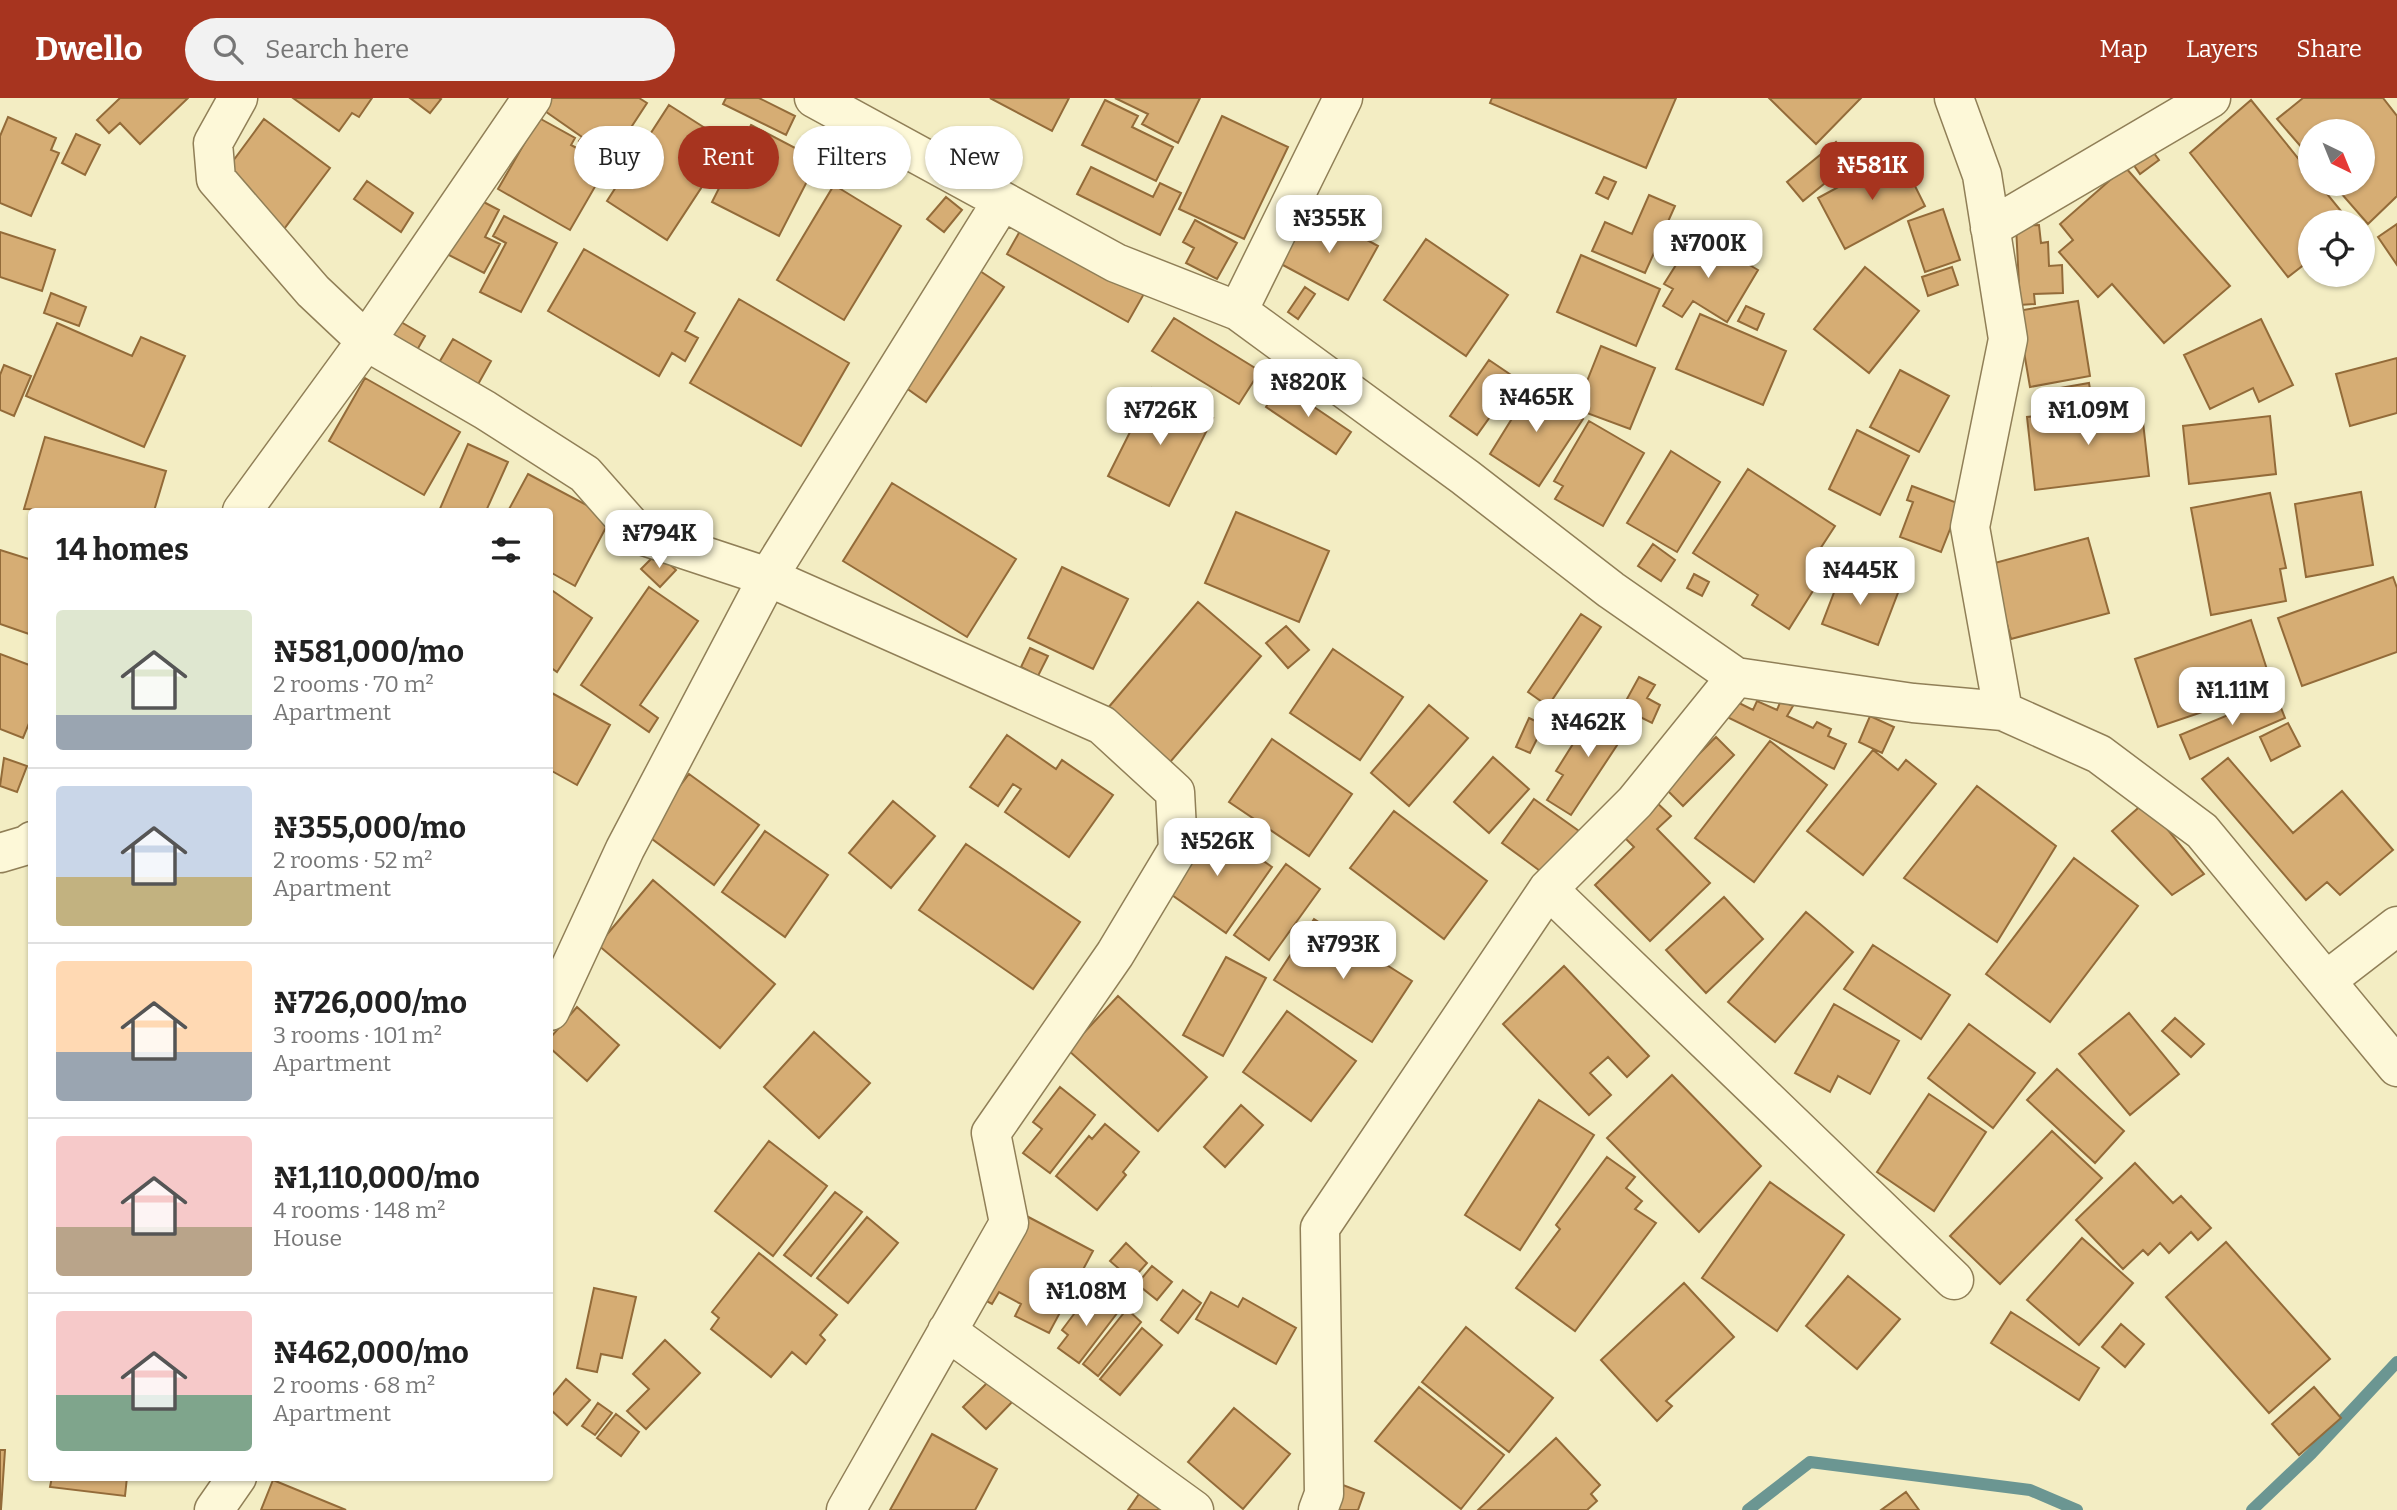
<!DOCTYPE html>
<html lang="en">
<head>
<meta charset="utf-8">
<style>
	body { margin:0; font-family:Bitter,serif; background:#f2f2f2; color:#222; height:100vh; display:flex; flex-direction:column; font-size:26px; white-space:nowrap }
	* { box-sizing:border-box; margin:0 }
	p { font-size:23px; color:#767676 }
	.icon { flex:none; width:38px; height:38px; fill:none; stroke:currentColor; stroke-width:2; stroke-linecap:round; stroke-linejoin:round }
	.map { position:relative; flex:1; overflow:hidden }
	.details { position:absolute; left:28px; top:410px; width:525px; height:973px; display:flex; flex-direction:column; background:#fff; border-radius:7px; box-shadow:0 2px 5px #0004 }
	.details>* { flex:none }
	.top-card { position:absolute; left:574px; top:28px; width:665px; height:63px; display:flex; gap:14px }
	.needle { width:46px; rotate:137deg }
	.tools { position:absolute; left:2298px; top:21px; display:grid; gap:14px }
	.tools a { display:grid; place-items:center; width:77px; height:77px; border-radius:50%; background:#fff; box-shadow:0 2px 5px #0004; font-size:35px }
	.price { position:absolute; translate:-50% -60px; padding:0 16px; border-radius:14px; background:#fff; color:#222; font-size:23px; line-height:46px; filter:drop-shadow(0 2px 4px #0008) }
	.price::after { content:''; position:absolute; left:50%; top:42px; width:21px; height:16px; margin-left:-10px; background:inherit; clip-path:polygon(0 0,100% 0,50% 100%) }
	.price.active { background:#a7341f; color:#fff }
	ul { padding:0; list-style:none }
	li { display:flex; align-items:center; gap:21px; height:175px; padding:0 28px }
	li+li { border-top:2px solid #e0e0e0 }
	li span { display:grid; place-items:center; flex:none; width:196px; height:140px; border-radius:7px; color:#555 }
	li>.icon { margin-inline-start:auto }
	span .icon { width:84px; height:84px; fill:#fffc; stroke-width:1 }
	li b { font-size:30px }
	h2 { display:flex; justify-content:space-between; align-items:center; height:84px; padding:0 28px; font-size:30px }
	.tag { padding:0 24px; border-radius:32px; background:#fff; box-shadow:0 2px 5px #0004; font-size:24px; line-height:63px }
	.tag.active { background:#a7341f; color:#fff }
	header { display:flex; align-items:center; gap:42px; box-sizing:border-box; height:98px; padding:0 35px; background:#a7341f; color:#fff }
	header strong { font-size:33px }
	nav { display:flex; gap:38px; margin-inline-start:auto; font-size:24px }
	.search { width:490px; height:63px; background:#f2f2f2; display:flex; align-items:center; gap:18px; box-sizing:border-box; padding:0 24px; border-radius:38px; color:#767676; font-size:26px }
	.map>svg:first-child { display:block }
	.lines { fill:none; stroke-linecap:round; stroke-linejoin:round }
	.stream { stroke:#6b9692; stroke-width:12 }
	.building { fill:#d6ad74; stroke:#936b39; stroke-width:2 }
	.street-casing { stroke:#907f57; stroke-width:41 }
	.street { stroke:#fdf8d8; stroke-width:38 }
</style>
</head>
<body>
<header>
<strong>Dwello</strong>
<div class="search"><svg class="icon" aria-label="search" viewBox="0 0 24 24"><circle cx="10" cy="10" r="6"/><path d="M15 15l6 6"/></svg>Search here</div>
<nav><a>Map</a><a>Layers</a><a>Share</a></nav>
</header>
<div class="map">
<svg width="2397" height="1412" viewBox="0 0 2397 1412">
	<rect width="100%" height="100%" fill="#f3edc3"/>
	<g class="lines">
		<!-- stream -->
		<path class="stream" d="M1748,1412L1810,1364L2030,1392L2077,1412
			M2252,1412L2311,1356L2397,1264"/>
	</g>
	<!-- building -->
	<path class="building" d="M120,0H188L140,46L120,25L109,35L97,22Z
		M293,0H372L359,19L352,15L339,33Z
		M410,0H439L441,1L430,15Z
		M549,0H639L647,5L609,63L579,43L582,39L542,11Z
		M726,0H759L795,18L786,37L723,6Z
		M990,0H1069L1052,33Z
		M1115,0H1200L1178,45L1142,26L1148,16Z
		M1492,0H1676L1646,70L1490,5Z
		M1769,0H1861L1816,46Z
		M2303,0H2383L2397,18V98L2368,126L2333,86H2362V33H2310V59L2277,21Z
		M1105,2L1138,18L1132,29L1173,49L1156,83L1082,47Z
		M2251,2L2310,75V86H2319L2350,124H2310V162L2288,179L2190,55Z
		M669,7L730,46L667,142L607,103Z
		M1222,18L1288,49L1244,141L1179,111Z
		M8,19L56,40L51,52L59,55L31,118L0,105V38Z
		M539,20L575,40L571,47L599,62L591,75L600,80L570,132L498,91Z
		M264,21L330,70L284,131L219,82Z
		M751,27L818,62L779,138L712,104Z
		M821,30L843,44L832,61L810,47Z
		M76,36L100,47L85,77L62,65Z
		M2145,43L2159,62L2140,76L2126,56Z
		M1836,44L1852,63L1803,103L1787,84Z
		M1899,56L1925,108L1845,151L1818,100Z
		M1091,69L1153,99L1160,85L1181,95L1160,137L1077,96Z
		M2125,69L2230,188L2164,245L2112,186L2098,199L2059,154L2073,142L2060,126Z
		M1604,79L1616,84L1608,101L1596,95Z
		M367,83L413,115L401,134L354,101Z
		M834,87L901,128L844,222L777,182Z
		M1649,97L1675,108L1645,175L1592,153L1605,124L1632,136Z
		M946,99L962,112L944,134L927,121Z
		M476,100L499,112L485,139L500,146L484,175L447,156Z
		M1311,111L1378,148L1348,202L1281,166Z
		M1943,111L1960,162L1925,174L1908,123Z
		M504,118L557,145L521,214L480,194L506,145L493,138Z
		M1195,122L1237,145L1217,181L1186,165L1194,150L1183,144Z
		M1024,126L1145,194L1128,224L1007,156Z
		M2397,126V167L2378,139Z
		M2039,127L2041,145L2048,144L2049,168L2062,167L2063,195L2034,196L2035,206L2020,207L2016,128Z
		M0,134L55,152L42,193L0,179Z
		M1696,135L1758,172L1727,224L1693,203L1682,219L1663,208L1673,191L1664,186Z
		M1426,141L1508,197L1466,258L1384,202Z
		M584,151L695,215L685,233L698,240L685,263L672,255L659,278L548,213Z
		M1581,157L1660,191L1636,248L1557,214Z
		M1865,169L1919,213L1869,275L1814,231Z
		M1952,169L1958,187L1928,198L1922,179Z
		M980,173L1004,189L926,304L902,287Z
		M1305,189L1315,196L1298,221L1288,214Z
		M51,195L86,209L79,228L44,215Z
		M739,201L849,265L801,348L690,285Z
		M2078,203L2090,278L2030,289L2017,213Z
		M1746,208L1764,216L1757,232L1738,223Z
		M1700,216L1786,253L1763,307L1676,271Z
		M389,217L425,238L412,261L376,241Z
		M1174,220L1260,273L1239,306L1152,253Z
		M2261,221L2293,287L2259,304L2253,290L2210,311L2184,257Z
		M57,225L132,258L141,239L185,258L144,349L26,298Z
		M453,241L491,263L476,290L437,268Z
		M1601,248L1655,270L1630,331L1576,311Z
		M2397,260V315L2350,328L2336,276Z
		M1489,262L1517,281L1477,337L1450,318Z
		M4,267L31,278L14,318L0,312V277Z
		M1900,272L1949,298L1919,354L1870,329Z
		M365,280L460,334L424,397L329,343Z
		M1524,283L1583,321L1539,388L1490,356L1521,306L1512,300Z
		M2089,285L2092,303L2057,309L2054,291Z
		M1280,286L1351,334L1336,356L1266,309Z
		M1152,290L1213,320L1169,408L1108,378Z
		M2141,306L2149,378L2035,392L2027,319Z
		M2270,318L2276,376L2189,386L2183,328Z
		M1589,323L1644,355L1603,428L1555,401L1563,388L1554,383Z
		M1857,332L1909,358L1880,417L1829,391Z
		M45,339L166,373L154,413L24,411Z
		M468,346L508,364L486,413H439Z
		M1671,353L1720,384L1677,454L1627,425Z
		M1748,371L1835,428L1807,471L1821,480L1789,531L1752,507L1758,497L1693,455Z
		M528,376L611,420L575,488L550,474V413H508Z
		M892,385L1016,461L967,539L843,463Z
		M1912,388L1960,406L1941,454L1900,439L1913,404L1907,402Z
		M2361,394L2373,467L2306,479L2295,406Z
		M2270,395L2286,470L2280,471L2286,503L2211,517L2191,410Z
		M1236,414L1329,453L1299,524L1205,485Z
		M2088,440L2109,515L2011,541L1991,466Z
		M1653,446L1675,462L1661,483L1638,468Z
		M0,452L32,462V537L0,526Z
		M657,455L676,472L660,489L641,471Z
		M1062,469L1128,501L1093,571L1028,540Z
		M1843,471L1899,492L1878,547L1822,526Z
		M1694,476L1709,484L1702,498L1687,490Z
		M2393,479L2397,490V554L2302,588L2278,520Z
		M649,489L698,523L640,607L658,620L649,634L581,587Z
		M550,491L592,520L557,574L550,569Z
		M1198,504L1261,558L1165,670L1102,617Z
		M1581,516L1601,529L1548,608L1528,594Z
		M2251,522L2273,590L2158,629L2135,561Z
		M1286,528L1309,552L1288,570L1266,545Z
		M1030,550L1048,558L1038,578L1021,569Z
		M1333,551L1403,599L1360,662L1290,615Z
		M0,556L32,568V618L23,640L0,631Z
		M1639,579L1655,587L1647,600L1660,607L1652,625L1622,610Z
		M550,594L610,627L577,687L550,672Z
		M2276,597L2285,620L2190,661L2180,637Z
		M1733,602L1753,612L1757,603L1777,612L1781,602L1793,608L1787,618L1813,630L1817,624L1831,631L1828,638L1846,646L1834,671L1725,618Z
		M1429,607L1468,640L1409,708L1371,675Z
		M1609,607L1633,623L1571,717L1547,702L1563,677L1556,673L1583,630L1591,635Z
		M1870,618L1894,629L1882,655L1859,644Z
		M1529,620L1544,627L1530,655L1516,649Z
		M2288,625L2300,648L2271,663L2260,639Z
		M1007,637L1056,671L1062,662L1113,697L1069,759L1005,714L1021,691L1013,686L998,708L970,689Z
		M1716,639L1734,657L1683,708L1665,690Z
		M1272,641L1352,696L1309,758L1229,704Z
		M1770,643L1827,687L1754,784L1695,740Z
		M1873,652L1898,672L1906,662L1936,686L1863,777L1807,733Z
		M1493,659L1529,691L1489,735L1454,704Z
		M4,660L27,668L17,694L0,688Z
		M2228,660L2293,735L2342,693L2393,752L2340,797L2327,784L2306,802L2202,681Z
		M689,676L759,727L714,787L644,735Z
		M1977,688L2056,748L1997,844L1904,780Z
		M1534,701L1579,733L1547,778L1502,745Z
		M893,703L935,738L891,790L849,755Z
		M1655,703L1671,718L1657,731L1710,785L1650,843L1595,787L1634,749L1621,736Z
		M2145,704L2204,776L2172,797L2112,733Z
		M1394,713L1487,783L1444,841L1350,770Z
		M1209,725L1272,769L1226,835L1162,790Z
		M765,733L828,777L785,839L722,794Z
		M966,746L1080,824L1033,891L919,812Z
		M2074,760L2138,808L2050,924L1986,876Z
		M1286,766L1320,791L1269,862L1234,837Z
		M653,782L775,886L720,950L598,847Z
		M1724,799L1763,841L1706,895L1666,852Z
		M1806,814L1853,854L1775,944L1728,904Z
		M1314,821L1412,883L1372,944L1274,882Z
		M1873,847L1950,897L1921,941L1844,891Z
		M1226,859L1266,880L1223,958L1183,937Z
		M1564,868L1649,958L1627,979L1608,959L1590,975L1611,997L1589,1017L1503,926Z
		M1118,898L1207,979L1158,1033L1068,952Z
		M1834,906L1899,943L1870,996L1838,978L1830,994L1795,975Z
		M577,909L619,947L587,983L550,950V940Z
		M1287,913L1356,963L1311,1023L1243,974Z
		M2129,915L2179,976L2130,1017L2079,956Z
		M2175,920L2204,946L2191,959L2162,933Z
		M1969,926L2035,975L1993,1030L1928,980Z
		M814,934L870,985L819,1040L764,989Z
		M2057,971L2124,1033L2095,1065L2027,1002Z
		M1672,977L1761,1068L1699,1134L1607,1040Z
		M1060,989L1095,1017L1050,1075L1023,1055L1042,1031L1033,1024Z
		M1929,996L1986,1034L1934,1113L1877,1074Z
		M1539,1002L1594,1037L1520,1152L1465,1117Z
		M1241,1007L1263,1027L1225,1069L1204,1049Z
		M1105,1026L1139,1054L1123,1074L1126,1077L1097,1112L1056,1078L1089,1038L1092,1041Z
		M2052,1033L2102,1080L2000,1186L1950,1138Z
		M769,1043L827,1088L773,1158L715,1113Z
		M1607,1059L1635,1079L1626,1090L1642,1103L1635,1111L1656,1125L1575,1233L1516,1190L1560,1131L1556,1127Z
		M2135,1065L2173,1105L2181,1098L2211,1130L2198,1142L2191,1134L2169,1155L2160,1145L2148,1157L2143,1152L2123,1171L2076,1122Z
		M1770,1084L1844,1137L1777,1233L1702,1180Z
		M835,1094L862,1114L811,1178L784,1157Z
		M1017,1113L1093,1153L1049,1235L1015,1218L1021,1206L999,1194L992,1206L973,1196Z
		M867,1119L898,1145L848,1205L817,1180Z
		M2082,1140L2133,1185L2079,1247L2027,1202Z
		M2226,1144L2330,1261L2269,1315L2166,1199Z
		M1126,1145L1147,1165L1132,1182L1110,1163Z
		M759,1155L837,1217L820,1237L825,1242L806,1266L792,1254L771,1279L711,1231L719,1220L712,1214Z
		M1152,1168L1172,1184L1157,1202L1137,1186Z
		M1848,1178L1900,1221L1857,1271L1806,1228Z
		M1684,1185L1734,1239L1666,1303L1672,1308L1657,1323L1601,1262Z
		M594,1190L636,1199L622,1260L601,1256L597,1274L577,1270Z
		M1183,1192L1201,1205L1178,1235L1161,1222Z
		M1211,1194L1238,1209L1243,1200L1296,1230L1276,1266L1196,1221Z
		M1096,1198L1118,1214L1079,1265L1058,1250L1068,1237L1062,1232L1083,1204L1089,1208Z
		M1127,1211L1141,1224L1098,1278L1083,1266Z
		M2011,1214L2099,1270L2079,1302L1991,1245Z
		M2121,1226L2144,1246L2125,1269L2102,1249Z
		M1466,1229L1553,1300L1509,1354L1422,1284Z
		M1142,1230L1162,1247L1120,1297L1100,1281Z
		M665,1242L700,1275L646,1331L627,1313L649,1291L633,1276Z
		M992,1280L1014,1302L986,1331L963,1309Z
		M566,1281L590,1302L567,1327L550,1311V1300Z
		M1419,1289L1504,1357L1461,1411L1375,1343Z
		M2314,1289L2341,1320L2299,1357L2272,1326Z
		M598,1305L612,1315L595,1337L582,1328Z
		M1234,1310L1290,1356L1243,1411L1188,1364Z
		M616,1316L639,1334L621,1358L597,1340Z
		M932,1336L997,1371L975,1412H890Z
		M1556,1340L1600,1387L1591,1396L1597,1403L1587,1412H1478Z
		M0,1352H5L1,1411H0Z
		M52,1379H127L125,1398L50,1389Z
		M273,1382L346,1412H261Z
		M1335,1384L1364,1395L1358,1412H1325Z
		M1906,1394L1919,1412H1881Z
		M1139,1396L1159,1410L1158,1412H1128Z"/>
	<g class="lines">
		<!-- street casing -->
		<g class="street-casing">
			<path id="street" d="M238,0L213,45L216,81L313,193L366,243L485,312L585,376L638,436L768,479L1102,627L1175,694L1178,751L1115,856L991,1035L1009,1125L846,1412
				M814,0L1116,165L1238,213L1465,379L1611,492L1736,579L1913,605L2003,613L2099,656L2202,733L2397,969
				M1954,0L1982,77L2008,241L1970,429L2003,613
				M1990,130L2211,0
				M1238,213L1343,0
				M242,413L366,243L532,0
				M0,755L27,747L32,743
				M1548,791L1954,1182
				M2327,882L2397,828
				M550,913L625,751L768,479L1002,103
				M947,1233L1194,1412
				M214,1412L237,1379
				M1318,1412L1324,1396L1320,1130L1548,791L1635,704L1736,579"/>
		</g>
		<!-- street -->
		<use href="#street" class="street"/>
	</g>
</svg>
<div class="tools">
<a><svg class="needle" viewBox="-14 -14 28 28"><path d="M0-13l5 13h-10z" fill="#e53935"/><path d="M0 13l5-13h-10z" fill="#767676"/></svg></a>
<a><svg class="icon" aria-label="locate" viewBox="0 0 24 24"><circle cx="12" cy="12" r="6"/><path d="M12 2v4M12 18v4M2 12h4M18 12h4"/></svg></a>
</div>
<b class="price active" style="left:1872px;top:104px">₦581K</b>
<b class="price" style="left:1329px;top:157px">₦355K</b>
<b class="price" style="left:1708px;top:182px">₦700K</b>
<b class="price" style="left:1308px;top:321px">₦820K</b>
<b class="price" style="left:1536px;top:336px">₦465K</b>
<b class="price" style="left:1160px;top:349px">₦726K</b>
<b class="price" style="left:2088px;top:349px">₦1.09M</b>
<b class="price" style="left:659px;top:472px">₦794K</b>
<b class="price" style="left:1860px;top:509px">₦445K</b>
<b class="price" style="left:2232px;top:629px">₦1.11M</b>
<b class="price" style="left:1588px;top:661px">₦462K</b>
<b class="price" style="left:1217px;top:780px">₦526K</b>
<b class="price" style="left:1343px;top:883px">₦793K</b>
<b class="price" style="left:1086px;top:1230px">₦1.08M</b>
<div class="top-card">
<a class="tag">Buy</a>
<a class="tag active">Rent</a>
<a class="tag">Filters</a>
<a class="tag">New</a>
</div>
<section class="details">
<h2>14 homes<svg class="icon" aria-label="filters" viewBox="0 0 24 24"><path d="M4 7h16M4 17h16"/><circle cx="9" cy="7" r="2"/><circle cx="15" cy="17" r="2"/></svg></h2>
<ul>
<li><span style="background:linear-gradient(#dfe7d0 75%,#9aa5b1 0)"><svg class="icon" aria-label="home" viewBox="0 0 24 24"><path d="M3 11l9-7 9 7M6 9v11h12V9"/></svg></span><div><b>₦581,000/mo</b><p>2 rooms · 70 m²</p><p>Apartment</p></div></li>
<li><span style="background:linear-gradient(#c9d6e8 65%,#c2b280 0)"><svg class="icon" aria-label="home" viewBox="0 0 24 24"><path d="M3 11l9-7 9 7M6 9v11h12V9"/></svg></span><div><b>₦355,000/mo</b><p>2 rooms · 52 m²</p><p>Apartment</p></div></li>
<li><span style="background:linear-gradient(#ffd9b3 65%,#9aa5b1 0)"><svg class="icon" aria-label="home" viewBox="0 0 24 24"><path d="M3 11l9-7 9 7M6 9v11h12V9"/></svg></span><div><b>₦726,000/mo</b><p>3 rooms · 101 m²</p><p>Apartment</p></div></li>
<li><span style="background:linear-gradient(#f6c9c9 65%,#b9a48a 0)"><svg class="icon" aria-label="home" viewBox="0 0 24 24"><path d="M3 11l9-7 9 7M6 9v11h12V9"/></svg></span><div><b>₦1,110,000/mo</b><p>4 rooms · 148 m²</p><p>House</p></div></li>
<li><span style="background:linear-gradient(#f6c9c9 60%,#7fa58c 0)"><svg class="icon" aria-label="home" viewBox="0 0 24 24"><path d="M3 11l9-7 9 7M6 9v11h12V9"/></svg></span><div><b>₦462,000/mo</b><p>2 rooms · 68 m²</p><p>Apartment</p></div></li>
</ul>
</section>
</div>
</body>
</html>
